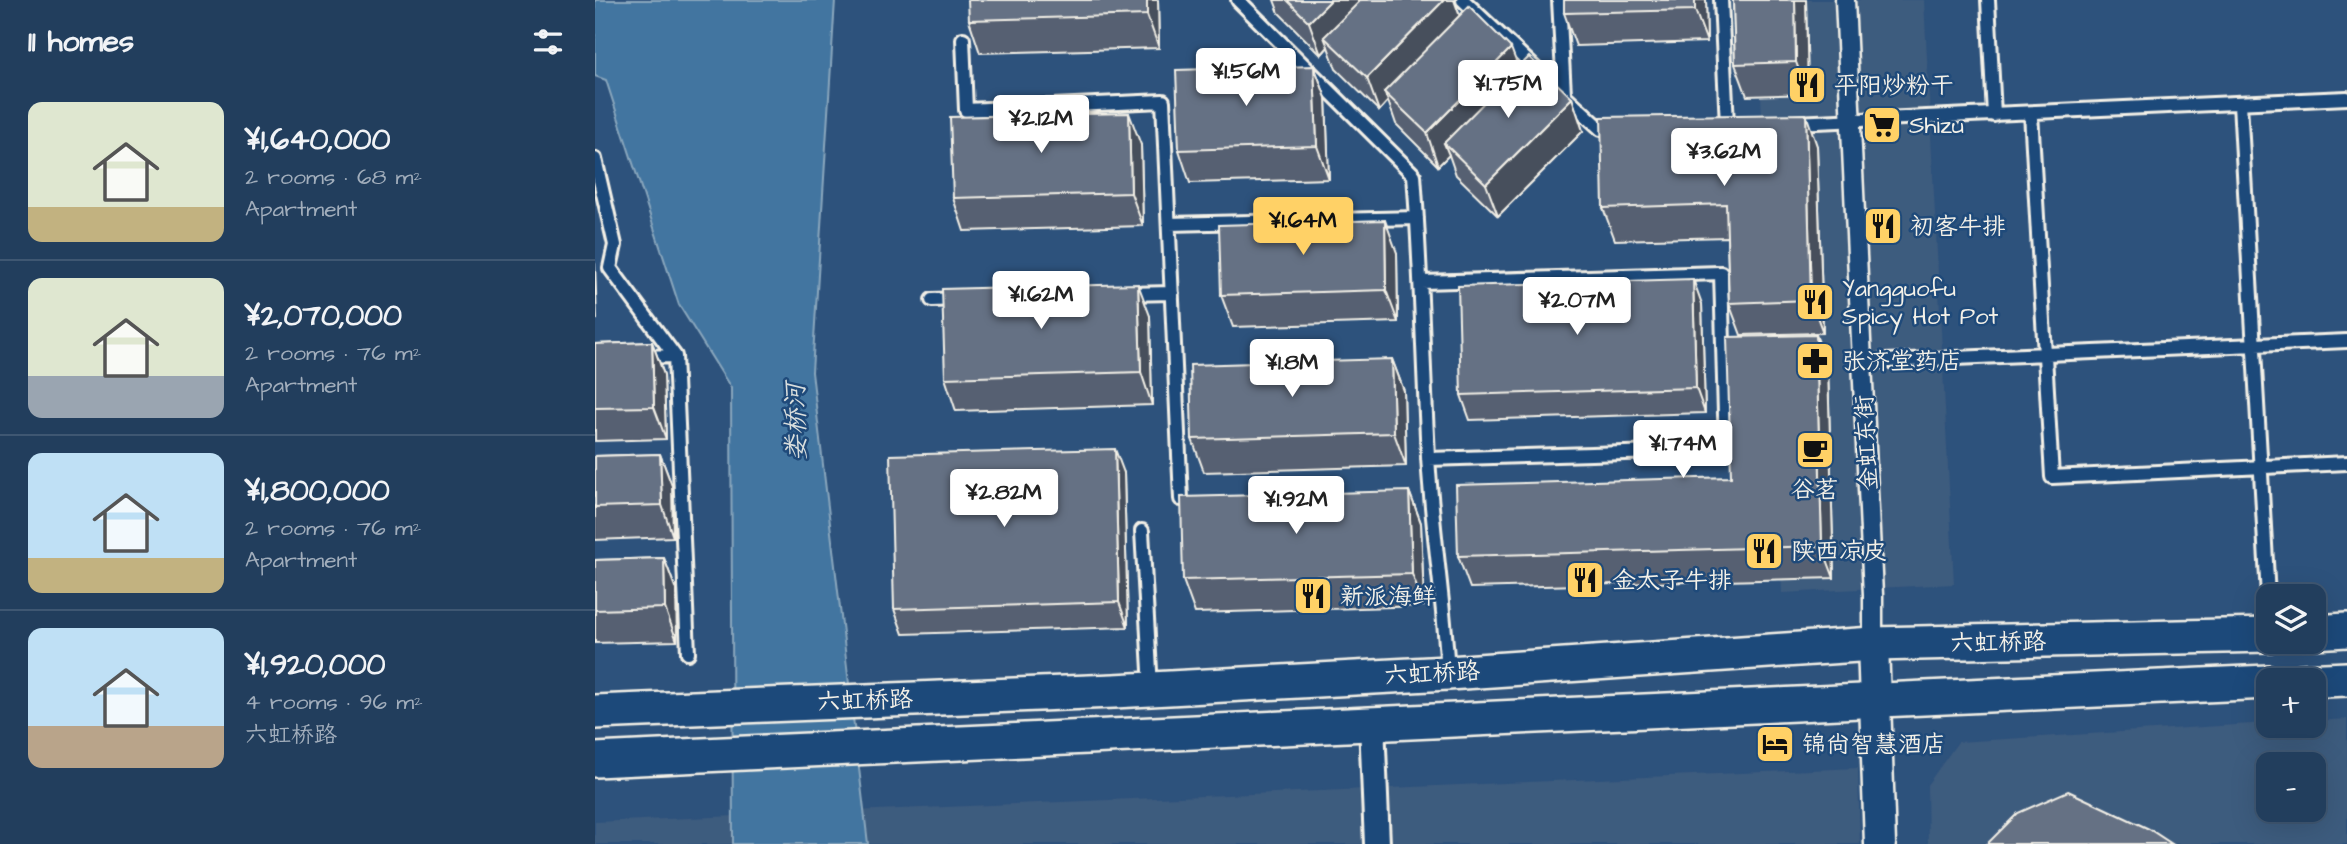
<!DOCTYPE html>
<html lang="en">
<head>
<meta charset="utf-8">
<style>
	body { margin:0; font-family:"Architects Daughter","LXGW WenKai TC",sans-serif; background:#2a4563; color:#f1f3f6; height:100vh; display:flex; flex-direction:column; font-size:26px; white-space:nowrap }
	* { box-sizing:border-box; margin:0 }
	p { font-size:23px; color:#a2aebc }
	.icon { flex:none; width:38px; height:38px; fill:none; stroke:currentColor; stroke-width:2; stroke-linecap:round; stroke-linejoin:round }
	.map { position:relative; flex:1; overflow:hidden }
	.panel { display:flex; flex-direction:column; background:#223e5d; width:595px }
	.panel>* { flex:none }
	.controls { position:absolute; left:1661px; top:584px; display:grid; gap:14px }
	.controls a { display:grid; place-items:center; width:70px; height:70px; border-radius:14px; background:#223e5d; box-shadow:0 7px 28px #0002,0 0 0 2px #3f5772; font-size:35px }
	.price { position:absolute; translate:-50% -60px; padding:0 16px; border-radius:7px; background:#fff; color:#222; font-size:23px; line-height:46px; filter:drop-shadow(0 2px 4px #0008) }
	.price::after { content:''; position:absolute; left:50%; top:42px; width:21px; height:16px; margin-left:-10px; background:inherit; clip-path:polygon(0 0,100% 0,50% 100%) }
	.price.selected { background:#ffd166; color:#111 }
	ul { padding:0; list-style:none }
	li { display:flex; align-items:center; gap:21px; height:175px; padding:0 28px }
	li+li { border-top:2px solid #3f5772 }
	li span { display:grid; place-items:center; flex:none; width:196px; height:140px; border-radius:14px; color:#555 }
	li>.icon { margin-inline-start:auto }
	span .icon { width:84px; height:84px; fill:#fffc; stroke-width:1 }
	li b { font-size:30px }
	h2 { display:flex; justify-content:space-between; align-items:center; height:84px; padding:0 28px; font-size:30px }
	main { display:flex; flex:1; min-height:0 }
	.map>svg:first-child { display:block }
	.built { fill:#3e5b7e; fill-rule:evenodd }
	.water { fill:#4375a0; stroke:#8aa7bd; stroke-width:2 }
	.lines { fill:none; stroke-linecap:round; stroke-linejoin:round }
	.service-casing { stroke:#f4f1e8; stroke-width:18 }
	.pedestrian-casing { stroke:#f4f1e8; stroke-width:23 }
	.minor-casing { stroke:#f4f1e8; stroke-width:30 }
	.tertiary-casing { stroke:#f4f1e8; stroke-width:35 }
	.secondary-casing { stroke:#f4f1e8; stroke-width:38 }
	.service { stroke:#1f4a7a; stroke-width:12 }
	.pedestrian { stroke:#1f4a7a; stroke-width:18 }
	.minor { stroke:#1f4a7a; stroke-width:24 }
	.tertiary { stroke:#1f4a7a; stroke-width:30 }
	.secondary { stroke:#1f4a7a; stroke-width:33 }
	.wall { fill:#576172; stroke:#f4f1e8; stroke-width:2 }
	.shaded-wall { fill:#474f5c; stroke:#f4f1e8; stroke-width:2 }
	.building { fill:#657184; stroke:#f4f1e8; stroke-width:2 }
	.labels { text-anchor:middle; stroke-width:5; stroke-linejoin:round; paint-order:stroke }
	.poi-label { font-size:24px; fill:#f4f1e8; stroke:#1f4a7a; text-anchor:start }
	.street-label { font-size:24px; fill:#f4f1e8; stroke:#1f4a7a }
	.water-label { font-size:26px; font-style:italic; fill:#d9dedd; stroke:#1f4a7a }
</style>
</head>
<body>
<main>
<section class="panel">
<h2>11 homes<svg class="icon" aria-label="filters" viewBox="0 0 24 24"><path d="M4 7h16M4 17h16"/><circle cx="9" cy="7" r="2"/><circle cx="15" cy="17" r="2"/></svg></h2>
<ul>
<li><span style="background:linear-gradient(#dfe7d0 75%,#c2b280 0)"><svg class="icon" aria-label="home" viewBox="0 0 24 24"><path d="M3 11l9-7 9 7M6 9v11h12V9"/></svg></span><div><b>¥1,640,000</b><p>2 rooms · 68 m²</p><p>Apartment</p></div></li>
<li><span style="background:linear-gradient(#dfe7d0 70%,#9aa5b1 0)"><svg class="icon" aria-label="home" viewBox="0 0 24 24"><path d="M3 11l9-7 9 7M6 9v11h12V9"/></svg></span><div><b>¥2,070,000</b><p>2 rooms · 76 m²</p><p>Apartment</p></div></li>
<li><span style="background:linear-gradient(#bfe0f5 75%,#c2b280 0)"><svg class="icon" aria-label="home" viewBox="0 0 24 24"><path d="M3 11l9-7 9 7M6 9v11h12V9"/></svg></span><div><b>¥1,800,000</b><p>2 rooms · 76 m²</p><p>Apartment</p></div></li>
<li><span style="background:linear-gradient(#bfe0f5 70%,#b9a48a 0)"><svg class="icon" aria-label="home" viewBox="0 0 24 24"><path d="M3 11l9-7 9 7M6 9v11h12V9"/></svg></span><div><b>¥1,920,000</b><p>4 rooms · 96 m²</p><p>六虹桥路</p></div></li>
</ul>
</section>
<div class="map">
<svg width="1752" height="844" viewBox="0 0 1752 844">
	<rect width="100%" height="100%" fill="#2d527c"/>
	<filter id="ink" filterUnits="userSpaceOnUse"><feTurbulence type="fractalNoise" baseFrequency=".0143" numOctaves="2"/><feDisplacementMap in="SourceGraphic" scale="14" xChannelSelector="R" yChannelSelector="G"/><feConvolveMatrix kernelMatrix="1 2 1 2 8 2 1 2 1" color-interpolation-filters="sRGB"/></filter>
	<g filter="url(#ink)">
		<!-- built -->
		<path class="built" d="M1162,0H1329L1359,584L1187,593Z
			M1752,719V844H1333L1332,785L1363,742L1673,723V726H1718L1719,721ZM1673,765H1718V810H1673Z
			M1263,768L1265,844H0V822Z"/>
		<!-- water -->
		<path class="water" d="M0,0H240L217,372L273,844H138L136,388L84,305L11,80L0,76Z"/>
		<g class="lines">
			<!-- service casing -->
			<g class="service-casing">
				<path id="service" d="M643,0L819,175C826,268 828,362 833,456C837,529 849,601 853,673
					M868,0L944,72
					M964,0L969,94
					M1126,0L1132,125
					M1393,0L1399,115
					M368,39L371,110L568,101L586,499
					M968,94L1006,129H1023
					M1645,103L1673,597
					M1436,113L1457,477L1752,463
					M1199,123L1752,98
					M0,159L20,245L15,268L80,356L46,357
					M574,224L822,218
					M827,282L1126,273L1131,450L833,459
					M533,294L577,293
					M337,300L364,299
					M80,356L93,653
					M1267,362L1752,341
					M547,531L556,688"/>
			</g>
			<!-- pedestrian casing -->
			<g class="pedestrian-casing">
				<path id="pedestrian" d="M1250,0L1278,595V644"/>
			</g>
			<!-- minor casing -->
			<g class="minor-casing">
				<path id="minor" d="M777,723L782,844"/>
			</g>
			<!-- tertiary casing -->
			<g class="tertiary-casing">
				<path id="tertiary" d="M1278,644L1285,844"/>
			</g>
			<!-- secondary casing -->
			<g class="secondary-casing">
				<path id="secondary" d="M1718,632L1752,630
					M1707,681L1752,679
					M0,712L519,691L853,673L1278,644L1673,635
					M0,760L1673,682"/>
			</g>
			<!-- service -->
			<use href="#service" class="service"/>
			<!-- pedestrian -->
			<use href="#pedestrian" class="pedestrian"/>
			<!-- minor -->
			<use href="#minor" class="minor"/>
			<!-- tertiary -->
			<use href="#tertiary" class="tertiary"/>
			<!-- secondary -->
			<use href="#secondary" class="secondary"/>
		</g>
		<!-- wall -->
		<path class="wall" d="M563,0L564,48L385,53L374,20Z
			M679,0H859L865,16L924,68L977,98L988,131L903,216L861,175L854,155L843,166L801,124L793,101L784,111L741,69L733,47L726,55L684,13Z
			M1111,0L1112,42L981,46L969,13Z
			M1138,0H1211L1213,94L1152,96L1140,64Z
			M719,66L731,98L734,179L595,183L584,150Z
			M546,145L548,226L369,231L358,198Z
			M1222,146L1228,333L1146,335L1134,303L1132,237L1020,240L1008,208Z
			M802,253L803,322L638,327L626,295Z
			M1107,304L1110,413L875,420L866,395Z
			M555,316L557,405L361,411L350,378Z
			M1221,335L1233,368L1239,578L875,588L863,556L1136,477Z
			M57,342L69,375L71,439L0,441V344Z
			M797,359L809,391L811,466L609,472L597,439Z
			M65,454L77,486L78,537L0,540V456Z
			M529,473L533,627L308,634L299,609Z
			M814,491L826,523L829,606L600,613L588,580Z
			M69,558L81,590L82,641L0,643V560Z"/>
		<!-- shaded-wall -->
		<path class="shaded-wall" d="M552,0H563L564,48L552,15Z
			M736,0H780L729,37L733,47L726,55L714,22Z
			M849,0H859L868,25L789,92L793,101L784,111L772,78Z
			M1100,0H1111L1112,42L1100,10Z
			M1200,0H1211L1213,94L1201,62Z
			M916,48L928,80L849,143L854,155L843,166L832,133Z
			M719,66L731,98L734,179L722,146Z
			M977,98L988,131L903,216L891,184Z
			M534,113L546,145L548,226L536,193Z
			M1211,114L1222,146L1228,333L1216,300Z
			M790,220L802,253L803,322L791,290Z
			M0,263L2,320L0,315Z
			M1098,279L1107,304L1110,413L1101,388Z
			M543,284L555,316L557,405L546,372Z
			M1221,335L1233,368L1239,578L1227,546Z
			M57,342L69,375L71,439L59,407Z
			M797,359L809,391L811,466L799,433Z
			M520,449L529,473L533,627L524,602Z
			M65,454L77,486L78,537L67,505Z
			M814,491L826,523L829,606L817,574Z
			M69,558L81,590L82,641L70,608Z"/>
		<!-- building -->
		<path class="building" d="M373,0H552V15L374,20Z
			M692,0H736L714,22Z
			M766,0H849L772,78L729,37Z
			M969,0H1100V10L969,13Z
			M1138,0H1200L1201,62L1140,64Z
			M874,6L916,48L832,133L789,92Z
			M934,57L977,98L891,184L849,143Z
			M719,66L722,146L584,150L581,70Z
			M534,113L536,193L358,198L355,117Z
			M1211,114L1216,300L1134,303L1131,204L1008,208L1006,117Z
			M790,220L791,290L626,295L624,225Z
			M1098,279L1101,388L866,395L863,286Z
			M543,284L546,372L350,378L347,289Z
			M1221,335L1227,546L863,556L861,485L1136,477L1132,337Z
			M57,342L59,407L0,408V344Z
			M797,359L799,433L597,439L595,365Z
			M520,449L524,602L299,609L295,455Z
			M65,454L67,505L0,507V456Z
			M814,491L817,574L588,580L586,497Z
			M69,558L70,608L0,610V560Z
			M1473,791L1554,829L1577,844H1392L1423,813Z"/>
	</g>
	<!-- icons -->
	<defs>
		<g id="restaurant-square" transform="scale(2.0125)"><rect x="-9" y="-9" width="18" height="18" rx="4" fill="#ffd166" stroke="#1f4a7a"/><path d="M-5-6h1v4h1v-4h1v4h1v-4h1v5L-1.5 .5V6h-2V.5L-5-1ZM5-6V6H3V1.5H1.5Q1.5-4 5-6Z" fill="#111"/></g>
		<g id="supermarket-square" transform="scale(2.0125)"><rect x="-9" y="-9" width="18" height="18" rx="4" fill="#ffd166" stroke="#1f4a7a"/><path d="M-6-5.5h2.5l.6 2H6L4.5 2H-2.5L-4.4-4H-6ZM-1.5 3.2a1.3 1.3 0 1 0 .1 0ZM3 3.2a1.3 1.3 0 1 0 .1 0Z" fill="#111"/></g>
		<g id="pharmacy-square" transform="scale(2.0125)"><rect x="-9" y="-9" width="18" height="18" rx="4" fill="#ffd166" stroke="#1f4a7a"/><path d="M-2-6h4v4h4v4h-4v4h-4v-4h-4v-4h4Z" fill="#111"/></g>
		<g id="cafe-square" transform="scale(2.0125)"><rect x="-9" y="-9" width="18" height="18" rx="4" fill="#ffd166" stroke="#1f4a7a"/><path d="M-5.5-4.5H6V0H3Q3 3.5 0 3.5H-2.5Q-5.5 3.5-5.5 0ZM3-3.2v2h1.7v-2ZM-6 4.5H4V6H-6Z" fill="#111"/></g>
		<g id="hotel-square" transform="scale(2.0125)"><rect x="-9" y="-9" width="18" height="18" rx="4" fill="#ffd166" stroke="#1f4a7a"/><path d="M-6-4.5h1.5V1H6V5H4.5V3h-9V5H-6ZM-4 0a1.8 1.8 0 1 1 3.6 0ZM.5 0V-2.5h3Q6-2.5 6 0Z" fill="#111"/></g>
	</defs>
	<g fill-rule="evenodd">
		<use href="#restaurant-square" x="1212" y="85"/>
		<use href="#supermarket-square" x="1287" y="125"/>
		<use href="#restaurant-square" x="1288" y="226"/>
		<use href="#restaurant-square" x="1220" y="302"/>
		<use href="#pharmacy-square" x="1220" y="361"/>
		<use href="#cafe-square" x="1220" y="450"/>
		<use href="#restaurant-square" x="1169" y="551"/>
		<use href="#restaurant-square" x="990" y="580"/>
		<use href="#restaurant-square" x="718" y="596"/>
		<use href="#hotel-square" x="1180" y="744"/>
	</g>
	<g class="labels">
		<!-- poi labels -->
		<g class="poi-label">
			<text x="1239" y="93">平阳炒粉干</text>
			<text x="1314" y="133">Shizu</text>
			<text x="1315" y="234">初客牛排</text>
			<text x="1247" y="296">Yangguofu<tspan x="1247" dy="28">Spicy Hot Pot</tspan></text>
			<text x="1247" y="369">张济堂药店</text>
			<text x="1220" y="497" text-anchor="middle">谷茗</text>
			<text x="1196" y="559">陕西凉皮</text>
			<text x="1017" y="588">金太子牛排</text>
			<text x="745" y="604">新派海鲜</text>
			<text x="1207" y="752">锦尚智慧酒店</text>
		</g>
		<!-- street labels -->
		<g class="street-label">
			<text transform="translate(1271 443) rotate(-93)" y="8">金虹东街</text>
			<text transform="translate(1403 642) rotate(-1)" y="8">六虹桥路</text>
			<text transform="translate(837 673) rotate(-3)" y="8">六虹桥路</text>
			<text transform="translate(270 700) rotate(-2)" y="8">六虹桥路</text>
		</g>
		<!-- water labels -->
		<g class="water-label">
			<text transform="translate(200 422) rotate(-91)" y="9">娄桥河</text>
		</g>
	</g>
</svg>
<div class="controls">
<a><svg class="icon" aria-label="layers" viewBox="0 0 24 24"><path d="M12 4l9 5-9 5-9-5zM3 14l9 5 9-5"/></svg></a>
<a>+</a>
<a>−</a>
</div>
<b class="price" style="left:651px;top:108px">¥1.56M</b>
<b class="price" style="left:913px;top:120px">¥1.75M</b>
<b class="price" style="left:446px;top:155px">¥2.12M</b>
<b class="price" style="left:1129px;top:188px">¥3.62M</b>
<b class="price selected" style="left:708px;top:257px">¥1.64M</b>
<b class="price" style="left:446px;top:331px">¥1.62M</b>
<b class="price" style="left:982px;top:337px">¥2.07M</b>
<b class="price" style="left:697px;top:399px">¥1.8M</b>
<b class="price" style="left:1088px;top:480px">¥1.74M</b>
<b class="price" style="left:409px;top:529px">¥2.82M</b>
<b class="price" style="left:701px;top:536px">¥1.92M</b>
</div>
</main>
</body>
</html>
